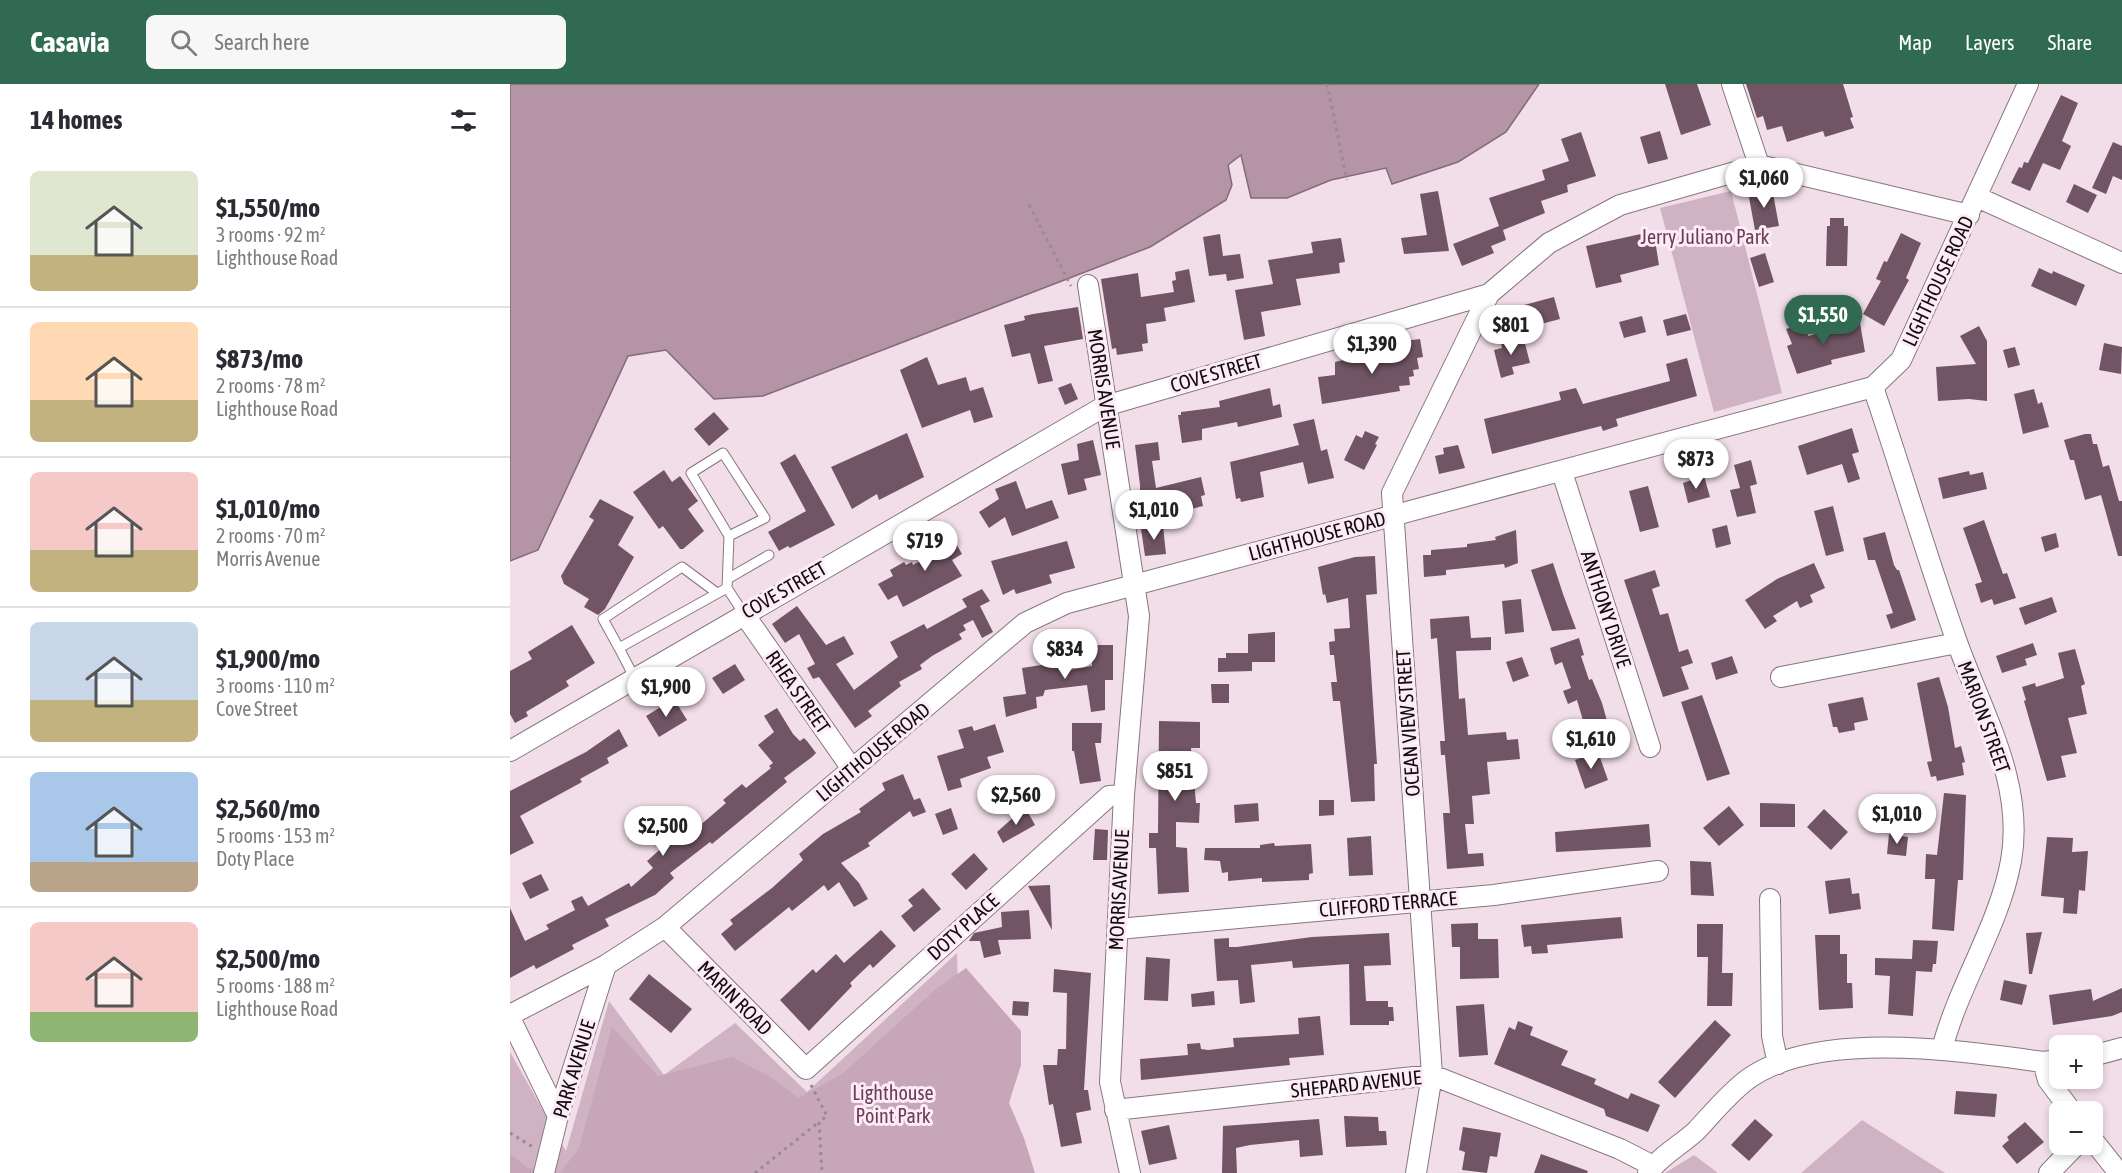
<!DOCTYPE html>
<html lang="en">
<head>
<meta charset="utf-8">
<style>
	body { margin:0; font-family:"Asap Condensed",sans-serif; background:#f7f7f7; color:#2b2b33; height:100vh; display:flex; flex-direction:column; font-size:22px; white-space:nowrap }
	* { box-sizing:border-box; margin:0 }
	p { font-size:20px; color:#7c7c81 }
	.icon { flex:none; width:33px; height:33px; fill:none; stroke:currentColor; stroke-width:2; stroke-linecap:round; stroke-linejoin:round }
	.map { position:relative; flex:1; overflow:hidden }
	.drawer { display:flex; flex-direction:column; background:#fff; width:510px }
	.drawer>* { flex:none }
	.buttons { position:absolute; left:1539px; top:951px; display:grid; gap:12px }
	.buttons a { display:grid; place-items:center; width:54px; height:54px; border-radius:9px; background:#fff; box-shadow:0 3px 9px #0003; font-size:30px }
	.price { position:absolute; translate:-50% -51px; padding:0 14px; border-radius:21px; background:#fff; color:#222; font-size:20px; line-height:39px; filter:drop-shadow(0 2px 3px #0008) }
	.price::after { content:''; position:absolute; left:50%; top:36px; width:18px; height:14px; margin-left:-9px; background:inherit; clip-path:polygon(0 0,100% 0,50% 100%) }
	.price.current { background:#306a53; color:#fff }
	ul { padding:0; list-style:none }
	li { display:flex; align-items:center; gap:18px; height:150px; padding:0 30px }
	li+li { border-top:2px solid #e1e1e2 }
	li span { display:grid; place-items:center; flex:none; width:168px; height:120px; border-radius:9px; color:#555 }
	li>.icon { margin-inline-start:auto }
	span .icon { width:72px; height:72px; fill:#fffc; stroke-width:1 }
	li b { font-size:26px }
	h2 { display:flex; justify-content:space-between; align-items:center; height:72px; padding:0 30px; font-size:26px }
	header { display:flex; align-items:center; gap:36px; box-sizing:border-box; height:84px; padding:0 30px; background:#306a53; color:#fff }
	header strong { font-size:28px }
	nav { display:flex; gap:33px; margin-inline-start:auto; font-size:21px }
	.search { width:420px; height:54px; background:#f7f7f7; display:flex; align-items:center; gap:15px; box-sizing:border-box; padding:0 21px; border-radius:9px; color:#7c7c81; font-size:22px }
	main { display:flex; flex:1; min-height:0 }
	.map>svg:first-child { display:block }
	.green { fill:#cfb3c2 }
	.forest { fill:#c6a6b7 }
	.water { fill:#b494a5; stroke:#836b78; stroke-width:1.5 }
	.building { fill:#715564 }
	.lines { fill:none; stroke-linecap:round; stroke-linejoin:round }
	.service-casing { stroke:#87767f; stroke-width:11 }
	.minor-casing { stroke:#87767f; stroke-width:22 }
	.path { stroke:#998a91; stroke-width:3; stroke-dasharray:3 4.5; stroke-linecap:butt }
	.service { stroke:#fff; stroke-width:9 }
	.minor { stroke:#fff; stroke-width:20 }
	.labels { text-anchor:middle; stroke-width:6; stroke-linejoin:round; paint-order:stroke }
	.park-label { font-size:20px; fill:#6a3c56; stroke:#fdecf5 }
	.street-label { font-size:20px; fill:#120c0f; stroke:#fdecf5 }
</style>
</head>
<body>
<header>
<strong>Casavia</strong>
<div class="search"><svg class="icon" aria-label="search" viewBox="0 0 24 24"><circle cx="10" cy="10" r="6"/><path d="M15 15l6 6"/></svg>Search here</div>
<nav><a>Map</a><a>Layers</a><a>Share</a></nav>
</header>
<main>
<section class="drawer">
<h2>14 homes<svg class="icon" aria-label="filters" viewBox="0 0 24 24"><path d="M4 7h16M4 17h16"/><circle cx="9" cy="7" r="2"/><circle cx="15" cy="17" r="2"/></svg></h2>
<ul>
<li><span style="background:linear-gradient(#dfe7d0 70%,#c2b280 0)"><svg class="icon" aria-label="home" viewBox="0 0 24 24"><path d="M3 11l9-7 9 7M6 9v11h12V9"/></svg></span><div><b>$1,550/mo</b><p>3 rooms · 92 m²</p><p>Lighthouse Road</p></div></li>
<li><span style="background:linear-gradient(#ffd9b3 65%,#c2b280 0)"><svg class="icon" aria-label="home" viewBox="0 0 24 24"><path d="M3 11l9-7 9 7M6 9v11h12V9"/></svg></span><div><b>$873/mo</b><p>2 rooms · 78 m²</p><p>Lighthouse Road</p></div></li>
<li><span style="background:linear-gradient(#f6c9c9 65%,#c2b280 0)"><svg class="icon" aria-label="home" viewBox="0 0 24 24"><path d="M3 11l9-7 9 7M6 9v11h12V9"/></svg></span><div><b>$1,010/mo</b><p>2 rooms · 70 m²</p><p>Morris Avenue</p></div></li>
<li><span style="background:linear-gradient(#c9d6e8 65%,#c2b280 0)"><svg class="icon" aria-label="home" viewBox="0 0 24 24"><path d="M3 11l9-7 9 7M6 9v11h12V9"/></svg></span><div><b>$1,900/mo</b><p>3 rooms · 110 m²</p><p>Cove Street</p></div></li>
<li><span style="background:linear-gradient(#a9c7e8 75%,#b9a48a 0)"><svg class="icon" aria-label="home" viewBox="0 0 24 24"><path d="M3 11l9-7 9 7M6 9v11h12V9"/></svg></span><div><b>$2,560/mo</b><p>5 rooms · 153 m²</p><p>Doty Place</p></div></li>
<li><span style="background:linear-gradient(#f6c9c9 75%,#8fb573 0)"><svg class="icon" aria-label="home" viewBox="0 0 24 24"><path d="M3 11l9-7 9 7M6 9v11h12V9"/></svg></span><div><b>$2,500/mo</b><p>5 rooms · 188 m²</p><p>Lighthouse Road</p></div></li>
</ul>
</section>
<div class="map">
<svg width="1612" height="1089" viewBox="0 0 1612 1089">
	<rect width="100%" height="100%" fill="#f2dee8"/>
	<!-- green -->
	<path class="green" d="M1221,107L1272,309L1204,328L1150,124Z
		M447,869L453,1089H0V968L56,1067L99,917L154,991L225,939L297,1008Z
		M1352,1036L1435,1089H1291Z
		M1184,1071L1208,1089H1155Z"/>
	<!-- forest -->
	<path class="forest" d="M456,884L511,947V981L499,1019L514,1054L525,1089H0V1070L18,1084L50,1089L69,1064L102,943L148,992L222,973L262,994L289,1014L332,990L426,905Z"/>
	<!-- water -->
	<path class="water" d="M0,0H1029L996,48L948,78L882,100L876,84L821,96L777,114H741L731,71L718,81L722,101L716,116L640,163L253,312L204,315L156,266L118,272L28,466L0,477Z"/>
	<!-- building -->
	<path class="building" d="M1155,0H1187L1201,41L1171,51Z
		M1236,0H1333L1343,33L1340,34L1344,44L1315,53L1313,47L1277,58L1272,42L1257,46L1253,32L1247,34Z
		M1551,11L1568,19L1552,57L1561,62L1550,86L1533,79L1520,107L1501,99L1509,83L1512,84L1514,78L1518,79Z
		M1150,47L1158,75L1138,80L1130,53Z
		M1071,48L1086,92L1057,101L1058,108L1031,117L1035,129L993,146L996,156L981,162L984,169L952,182L943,160L989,142L979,114L1035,96L1032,86L1059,77L1051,55Z
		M1603,58L1612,62V96L1603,92L1596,110L1582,104Z
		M1564,100L1587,111L1578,129L1556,118Z
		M1262,104L1269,142L1245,146L1238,108Z
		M928,107L939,167L894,170L891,154L917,151L910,110Z
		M1320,134H1334V142H1338L1337,182H1316L1317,142H1320Z
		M1140,148L1142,156H1145L1149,181L1110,191L1112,198L1086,204L1076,162Z
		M1391,149L1411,159L1396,194L1399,196L1374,242L1353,230L1371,197L1366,195L1374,177L1377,178Z
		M710,150L713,172L730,170L734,194L717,197L716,190L699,192L693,153Z
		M831,154L835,178L829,179L830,189L786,195L791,221L751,228L755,252L734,256L725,206L763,200L758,176L803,169L801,158Z
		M1255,169L1264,198L1249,203L1240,174Z
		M1529,184L1542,190L1543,187L1575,201L1566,222L1521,202Z
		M679,185L685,218L654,224L656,237L636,240L638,259L632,260L633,267L607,271L606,264L602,265L591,195L628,189L631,213L664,208L662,197L666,196L665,188Z
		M1044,213L1050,235L1020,243L1014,221Z
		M568,223L573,255L534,262L543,297L528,300L520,269L502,273L494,241L515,236L514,232L523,230Z
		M1176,230L1181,246L1157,252L1153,236Z
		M1132,232L1136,248L1114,254L1109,238Z
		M1296,238L1298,252L1350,239L1355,268L1321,276L1322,280L1287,290L1277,262L1282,260L1276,245Z
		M1469,242L1477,257V317L1459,315L1428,317L1426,283L1466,280L1450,252Z
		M1013,252L1020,279L1002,283L1004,290L991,294L984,266L992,264L991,258Z
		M910,255L913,273L907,274L909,285L903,286L904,292L899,293L900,301L889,302L890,307L812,320L808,293L825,291V278L842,274V278L887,272L886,258Z
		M1594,259L1612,263L1611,290L1589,286Z
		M1505,263L1510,281L1498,284L1493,266Z
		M417,273L428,301L456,293L460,307L473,303L483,333L464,339L460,326L412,344L390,286Z
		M1177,274L1187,312L1106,335L1108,342L1093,347L1091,342L982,370L974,335L1051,316L1049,308L1066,304L1073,320L1160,297L1156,280Z
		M561,299L568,315L555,321L548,304Z
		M760,304L763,322L770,320L772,333L728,343L727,338L692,345V356L672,359L668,331H671V328L710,323L709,317Z
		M1524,305L1528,320L1532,318L1539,343L1513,350L1504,310Z
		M204,328L219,345L199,362L184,345Z
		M804,335L811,367L817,365L824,394L798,400L793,378L750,388L754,413L731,418L730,414L726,415L720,378L789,361L783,340Z
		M1342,344L1349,368L1342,370L1350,395L1338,399L1332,380L1297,391L1288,362Z
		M855,347L869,353L865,360L867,361L854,386L834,376L846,351L852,354Z
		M397,349L414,393L369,416L367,410L342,425L321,383Z
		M1575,350H1581L1583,360H1587L1593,383L1599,381L1609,417H1612V472H1608L1591,411L1575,416L1564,376H1560L1554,356Z
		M583,356L591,391L574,395L577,406L558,411L551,380L569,376L567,360Z
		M648,358L650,376L642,377L646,404L691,393L695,411L691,412L693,422L670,428L666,414L624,420L622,410L630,408V401L625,361Z
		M948,361L955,384L929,390L925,372L934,370L933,364Z
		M285,370L325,441L280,464L278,462L269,467L258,448L296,427L270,379Z
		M1241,376L1247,400L1240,402L1246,429L1227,433L1220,406L1230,404L1224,381Z
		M154,386L162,398L170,392L188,417L178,425L194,447L173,465H170L153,442L149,445L123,408Z
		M1459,387L1460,391L1473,388L1477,405L1433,415L1428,394Z
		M1194,392L1200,413L1178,419L1173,399Z
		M506,397L516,425L542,416L549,434L502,452L495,433L479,444L469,428L489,415L485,405Z
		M1138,402L1149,443L1130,448L1119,407Z
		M90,415L124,433L108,461L124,473L95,525L88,531L74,523L79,515L54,500L51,492L84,436L79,433Z
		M1323,422L1334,467L1316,472L1304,427Z
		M1474,436L1493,490L1497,489L1506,514L1484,521L1482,515L1471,519L1465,500L1472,498L1453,444Z
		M1217,441L1221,460L1206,464L1202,445Z
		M436,442L452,470L442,476L452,492L393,523L387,511L378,516L368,500L383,492L380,486L394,478L396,481L402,478L403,481L427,468L421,458L424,456L421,451Z
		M653,442L656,470L635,472L631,445Z
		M1006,446L1008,479L995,484L994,480L936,486V491L914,493L913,471H921V466L957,463V460L986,456L985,453Z
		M1375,448L1384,481L1387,486H1389L1406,536L1381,545L1376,531L1383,529L1365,476H1358L1353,454Z
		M1546,449L1549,463L1535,468L1531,453Z
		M557,457L565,484L539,491L542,499L506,510L504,505L493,511L481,477Z
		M865,472L867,510L856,511L867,680H864L865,717L841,718L830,617H823L821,598H827L824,571H820L819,558L825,557L824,545L840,544L838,514L817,519L815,510L813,511L808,483L845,473Z
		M1043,479L1053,510L1066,545L1042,547L1021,486Z
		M1304,479L1315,504L1300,511L1303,518L1290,524L1287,517L1263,532L1267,537L1255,545L1235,516L1267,495Z
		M1145,486L1150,502L1142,505L1150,531L1158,529L1169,568L1178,565L1183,579L1171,583L1179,605L1153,613L1114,496Z
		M472,505L480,517L470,522L483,548L472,554L463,536L453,541L456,546L449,550L452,555L422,572L410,581L412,585L389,598L391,602L358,627L362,632L345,644L309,593L303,595L297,584L305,580L289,550L275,559L262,540L287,522L316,561L334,552L344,570L326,580L344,606L388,573L380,558L414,540L417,545L457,523L452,515Z
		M1542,513L1547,528L1515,541L1509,524Z
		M1011,515L1014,548L995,550L992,517Z
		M959,532L961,554L981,553V566L946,567L949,615L955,614L958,651L996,648L997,656L1008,655L1010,675L977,678L980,710L962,712L964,740H955L958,770L973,769L974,782L937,785L933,729H940L935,671H931L930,657H935L927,554L921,555L920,535Z
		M62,541L85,579L56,597L59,602L16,628L18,632L5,639L0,630V587L22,575L18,568Z
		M765,548V578H742V587L708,588V574H716V569H738V550Z
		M1069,554L1074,571L1071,572L1079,596L1082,595L1092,619L1101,651L1079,657L1067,616L1058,620L1053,607L1061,604L1052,578L1045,581L1040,564Z
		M1523,559L1527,571L1515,575L1517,581L1492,589L1486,572Z
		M582,561H603V596H595V626L581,628L577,601L535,606L533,612L526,613L527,624L496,633L493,613L516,610L512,584L538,580L537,569L556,566L559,586L582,582Z
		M1565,565L1575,600L1571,602L1577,630L1558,634L1567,669L1551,672L1556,693L1537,697L1514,617L1516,616L1512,603L1525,599L1526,603L1554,594L1548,569Z
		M1222,572L1228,589L1206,596L1201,579Z
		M1012,573L1019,592L1003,598L996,578Z
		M225,580L235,596L213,610L202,594Z
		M1429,593L1438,623L1445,664L1451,662L1455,678L1452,679L1454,691L1427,697L1426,692L1421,693L1417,678L1422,677L1407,599Z
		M701,600H719V619H702Z
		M1192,611L1220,690L1197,697L1171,618Z
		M1353,613L1358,636L1344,639L1345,646L1329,649L1327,643H1323L1318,620Z
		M164,615L177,636L149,653L136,632Z
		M267,624L283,650L290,657L294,654L297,657L306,669L302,673L274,694L277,698L202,760L200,758L160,789L164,794L145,811L95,835L99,842L62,861L64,865L26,885L24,881L0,894V824L15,857L39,845L36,841L65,826L61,817L72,812L78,822L119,799L121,803L143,784L137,777L154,762L150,757L171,740L180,750L216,719L213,716L232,700L236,704L261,684L259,682L263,679L248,661L264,648L254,632Z
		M649,637L690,638V664H681L686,719H690L689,739L666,738V763L677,764L679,808L648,810L646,764H639V749H648Z
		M562,639H592L591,659H585L591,697L570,700L564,667H562Z
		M485,640L494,668L477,673L481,684L450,695L452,703L438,707L427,672L454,664L448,646L462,642L464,647Z
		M109,645L118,662L97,674L99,679L70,695L72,698L10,732L24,759L0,771V707L76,668Z
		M1088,668L1098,696L1075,705L1065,676Z
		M393,690L404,716L410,714L416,728L403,733L400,727L358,759L360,762L331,779L349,799L358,815L344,823L329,798L318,807L314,801L282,827L279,823L225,867L211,850L223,840L220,836L262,804L293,776L289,770L313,750L351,728L349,725L375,706L372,699Z
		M1434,709L1456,711L1453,796H1448L1444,847L1422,845L1425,795H1415L1416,770L1427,771Z
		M809,716H824V731L809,732Z
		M748,719L749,737L725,739L724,721Z
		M1250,719L1285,720V743H1250Z
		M1219,722L1234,741L1209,762L1193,744Z
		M515,723L525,741L493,759L487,748Z
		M441,724L448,745L433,751L425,730Z
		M1314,725L1338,748L1321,766L1297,743Z
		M1139,740L1141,763L1046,768L1045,748Z
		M585,745L598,746L597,776H583Z
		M1379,750L1398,753L1396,772L1377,770Z
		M861,752L863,791L839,792L837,754Z
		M1537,753L1563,754L1562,768L1578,767L1575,807L1569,806L1567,830L1553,829L1554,814L1531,812Z
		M764,759L765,762L801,760L803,789L799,790V796L752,798V794L718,797V788L712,789L710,777L694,776L695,764H750V761Z
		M464,769L478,785L456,806L441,790Z
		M1180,777L1201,778L1204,812L1181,811Z
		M31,790L39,806L20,815L12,799Z
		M1340,794L1342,810L1349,809L1351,825L1319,830L1315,797Z
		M540,801L542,846L518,802Z
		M413,804L431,825L404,848L391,832L403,822L398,816Z
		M519,826L521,855L488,856L491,870L474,874L470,857H459L464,849L492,843L491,828Z
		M1111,833L1113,854L1037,861L1038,869L1022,870L1021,862L1014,863L1011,841Z
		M968,839V855H988L989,894L950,895V863H942L941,840Z
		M1187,840H1213L1212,889H1223L1222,922H1197L1198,873H1187Z
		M371,846L386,862L363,884L360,880L340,899L342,902L299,947L270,916L303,885L306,889L326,870L334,879Z
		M1532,848L1522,890H1519L1516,849Z
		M879,849L881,881L854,882L856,917H878V923H883L884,937H879V941H840L839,880L783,884L782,877L741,881L745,918L730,920L728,896L707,897L704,855L719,854V863H727L802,853Z
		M1305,851H1330V870H1337V899H1342L1343,924L1309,926Z
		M1403,856L1428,857L1426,880H1423L1422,888L1406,887L1403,932L1378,930L1380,892L1365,891V874L1402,875Z
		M636,873L660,875L658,917L634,916Z
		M544,885L581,889L574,1006H578L581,1026L566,1029L572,1059L551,1063L543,1020L539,1021L533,981H547L548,965H556L557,909L543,908Z
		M139,890L182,925L161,949L119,915Z
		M1494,896L1517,901L1512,921L1490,916Z
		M1612,904V928L1602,932L1543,941L1539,911L1581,905L1583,917Z
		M704,907L705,921L682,923L681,910Z
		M503,917L519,918L518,932L502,931Z
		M974,920L978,971L949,973L946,922Z
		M810,932L814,971L779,974L780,981L631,996L630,975L678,971L677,960L690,959L691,965L698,966L724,963L723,954L789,950L788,934Z
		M1205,936L1221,951L1165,1014L1148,998Z
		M1008,937L1023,943L1020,951L1058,967L1051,981L1086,995L1084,1000L1118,1015L1121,1009L1150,1021L1138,1048L1096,1032L1094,1025L984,980L999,943L1005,946Z
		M1446,1007L1487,1010L1485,1033L1444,1030Z
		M834,1032L868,1033L869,1047H876L877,1061L836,1063Z
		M809,1035L813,1071L790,1073L789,1056L740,1061L726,1064L727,1089H712L713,1042Z
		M1245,1035L1263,1051L1239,1077L1221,1061Z
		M1515,1038L1534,1058L1507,1080L1492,1062L1499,1056L1497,1053Z
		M659,1041L667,1075L639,1081L631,1047Z
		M953,1043L991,1049L987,1073L980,1072L977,1089L952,1086L955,1068L949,1066Z
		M1031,1070L1078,1087L1077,1089H1024Z"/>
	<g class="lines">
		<!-- service casing -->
		<g class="service-casing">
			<path id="service" d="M219,494L259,471
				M217,504L219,452L181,389L213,369L255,434L219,452
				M109,564L93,535L172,483L207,509
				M124,593L109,564L217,504L234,530"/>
		</g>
		<!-- minor casing -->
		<g class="minor-casing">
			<path id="minor" d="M1222,0L1249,81
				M1467,113L1612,179
				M578,201L629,532L614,711L600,998L620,1089
				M1363,303C1392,388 1417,474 1447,558C1472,629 1515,699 1501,777C1489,842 1449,900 1432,965
				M1052,388L1140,663
				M234,530L342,685
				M1271,593L1447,559
				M0,667L595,322L979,210L1039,159L1110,121L1249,81L1459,131
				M1260,815L1262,952L1268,980
				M155,843L296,985L599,712L614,711
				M608,845L984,811L1148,787
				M0,931L96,881L155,843L515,539L557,519L1363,303L1391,276L1518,0
				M0,934L48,1032
				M1582,972L1612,964
				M1533,978L1538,996L1562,1028
				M605,1026L922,991L1110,1065L1143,1082
				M1582,1055L1609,1089
				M34,1089L48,1032L96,881
				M906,1089L922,991L882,409L979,210
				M1138,1089C1150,1072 1171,1061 1186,1047C1202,1030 1219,1009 1238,995C1308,945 1452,967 1533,978L1550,976
				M1539,1089L1567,1060"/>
		</g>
		<!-- path -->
		<path class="path" d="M817,0L837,96
			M519,121L561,202
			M301,1001L317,1032L309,1038L312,1089
			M0,1049L23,1063
			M245,1089L309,1038"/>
		<!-- service -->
		<use href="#service" class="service"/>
		<!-- minor -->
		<use href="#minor" class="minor"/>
	</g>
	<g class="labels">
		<!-- park labels -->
		<g class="park-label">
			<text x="1195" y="160">Jerry Juliano Park</text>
			<text x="383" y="1016">Lighthouse<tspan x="383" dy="23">Point Park</tspan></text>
		</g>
		<!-- street labels -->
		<g class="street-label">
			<text transform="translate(1428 197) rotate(-65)" y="7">LIGHTHOUSE ROAD</text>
			<text transform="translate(706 289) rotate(-16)" y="7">COVE STREET</text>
			<text transform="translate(594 305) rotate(81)" y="7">MORRIS AVENUE</text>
			<text transform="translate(807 452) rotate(-15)" y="7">LIGHTHOUSE ROAD</text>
			<text transform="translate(274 506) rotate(-30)" y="7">COVE STREET</text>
			<text transform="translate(1096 525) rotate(72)" y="7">ANTHONY DRIVE</text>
			<text transform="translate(288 608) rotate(55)" y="7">RHEA STREET</text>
			<text transform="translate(1474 633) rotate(70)" y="7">MARION STREET</text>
			<text transform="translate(898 639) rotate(-94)" y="7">OCEAN VIEW STREET</text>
			<text transform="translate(363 668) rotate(-40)" y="7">LIGHTHOUSE ROAD</text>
			<text transform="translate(609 806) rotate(-87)" y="7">MORRIS AVENUE</text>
			<text transform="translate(878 820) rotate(-5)" y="7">CLIFFORD TERRACE</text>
			<text transform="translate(453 843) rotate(-42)" y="7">DOTY PLACE</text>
			<text transform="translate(225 914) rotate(45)" y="7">MARIN ROAD</text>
			<text transform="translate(64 985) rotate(-73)" y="7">PARK AVENUE</text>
			<text transform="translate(846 1000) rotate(-6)" y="7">SHEPARD AVENUE</text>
		</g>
	</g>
</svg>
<div class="buttons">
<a>+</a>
<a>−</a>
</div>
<b class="price" style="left:1254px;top:125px">$1,060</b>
<b class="price current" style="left:1313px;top:262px">$1,550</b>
<b class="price" style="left:1001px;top:272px">$801</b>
<b class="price" style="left:862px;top:291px">$1,390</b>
<b class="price" style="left:1186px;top:406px">$873</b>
<b class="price" style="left:644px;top:457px">$1,010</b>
<b class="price" style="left:415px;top:488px">$719</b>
<b class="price" style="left:555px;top:596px">$834</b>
<b class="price" style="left:156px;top:634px">$1,900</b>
<b class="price" style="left:1081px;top:686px">$1,610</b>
<b class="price" style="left:665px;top:718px">$851</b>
<b class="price" style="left:506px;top:742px">$2,560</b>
<b class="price" style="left:1387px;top:761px">$1,010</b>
<b class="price" style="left:153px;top:773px">$2,500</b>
</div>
</main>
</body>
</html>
